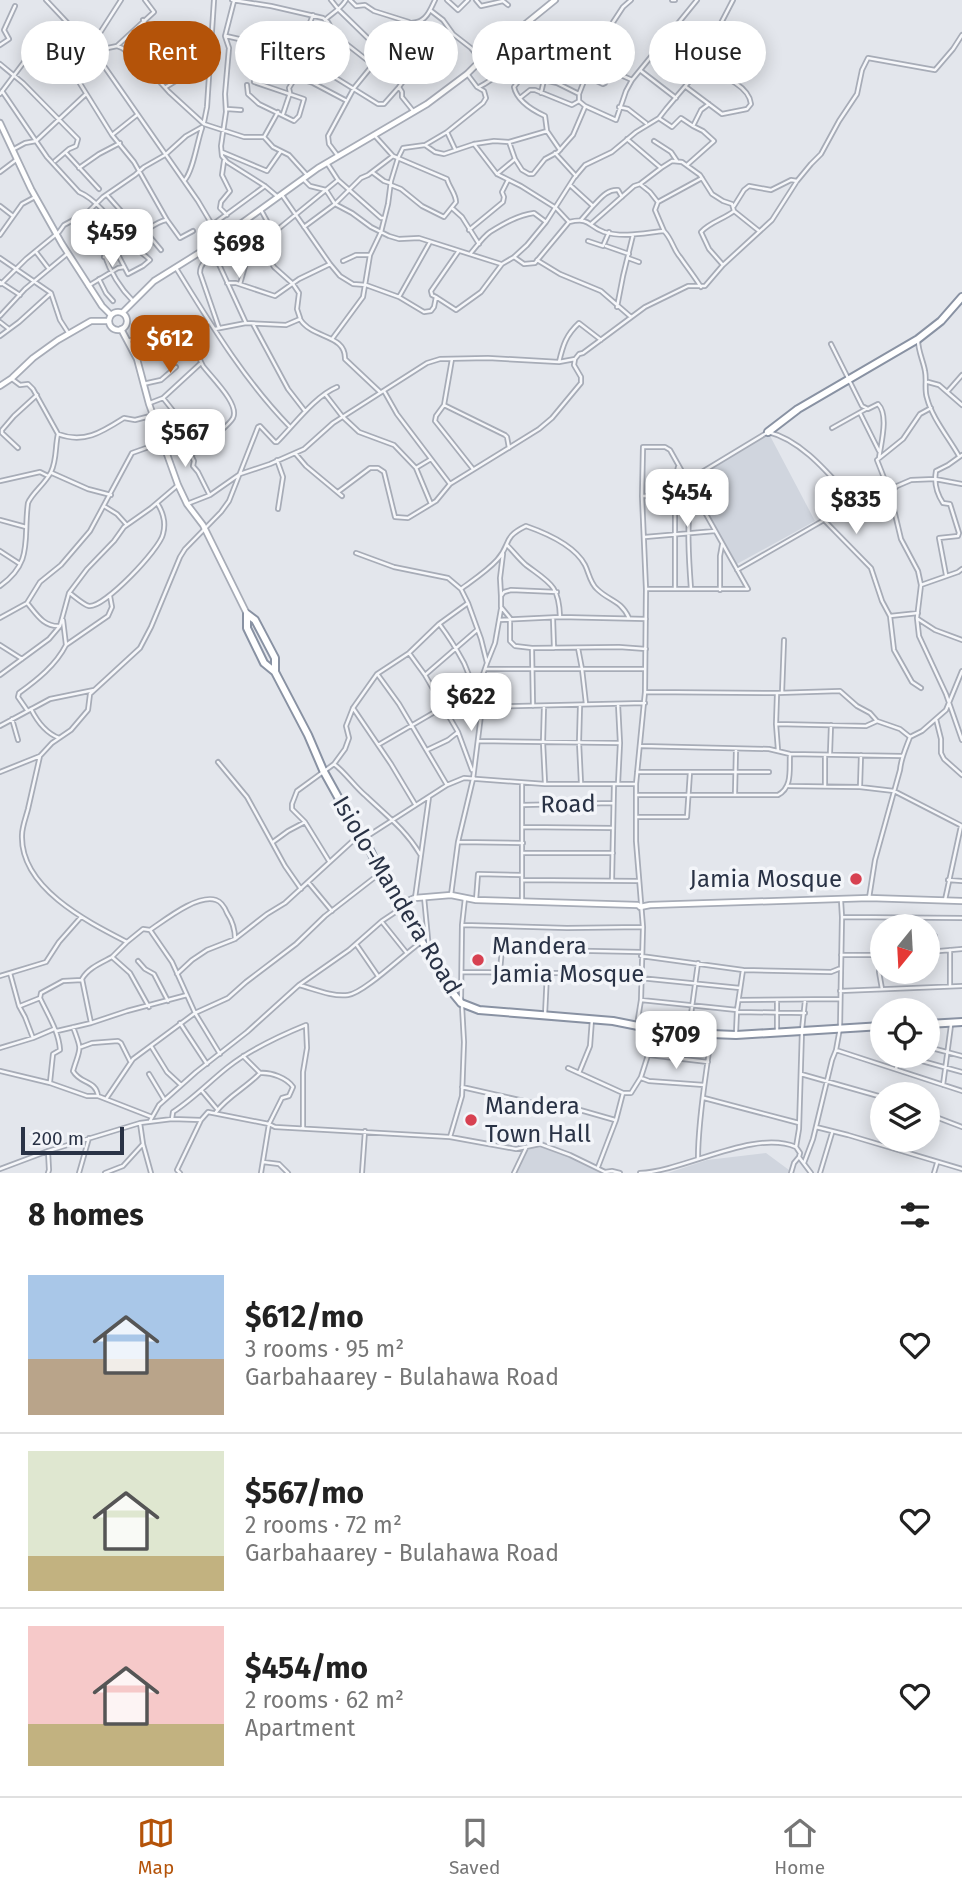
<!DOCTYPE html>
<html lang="en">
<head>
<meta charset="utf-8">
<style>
	body { margin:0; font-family:"Fira Sans",sans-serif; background:#f2f2f2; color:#222; height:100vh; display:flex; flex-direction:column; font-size:26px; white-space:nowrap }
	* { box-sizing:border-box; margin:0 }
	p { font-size:23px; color:#767676 }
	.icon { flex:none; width:38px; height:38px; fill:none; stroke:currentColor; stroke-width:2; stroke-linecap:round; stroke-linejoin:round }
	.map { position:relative; height:1173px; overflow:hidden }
	.drawer { display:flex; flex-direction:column; background:#fff; flex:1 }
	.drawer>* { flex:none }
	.top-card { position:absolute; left:21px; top:21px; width:920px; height:63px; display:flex; gap:14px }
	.needle { width:46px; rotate:198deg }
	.buttons { position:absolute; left:870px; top:914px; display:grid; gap:14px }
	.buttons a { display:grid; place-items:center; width:70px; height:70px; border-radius:50%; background:#fff; box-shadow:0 4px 18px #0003; font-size:35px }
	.scale { position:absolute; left:21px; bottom:18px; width:103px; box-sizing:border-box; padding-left:7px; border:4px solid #293245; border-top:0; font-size:19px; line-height:24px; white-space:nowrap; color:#293245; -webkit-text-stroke:5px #f3f5f9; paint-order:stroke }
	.price { position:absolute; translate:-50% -60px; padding:0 16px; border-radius:14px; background:#fff; color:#222; font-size:23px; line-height:46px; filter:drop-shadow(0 2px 4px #0008) }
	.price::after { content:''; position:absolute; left:50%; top:42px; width:21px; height:16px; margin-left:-10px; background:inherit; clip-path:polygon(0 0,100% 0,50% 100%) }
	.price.current { background:#b45309; color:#fff }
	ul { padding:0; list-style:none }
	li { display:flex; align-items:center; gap:21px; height:175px; padding:0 28px }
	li+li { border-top:2px solid #e0e0e0 }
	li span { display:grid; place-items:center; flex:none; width:196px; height:140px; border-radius:0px; color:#555 }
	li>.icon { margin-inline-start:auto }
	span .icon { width:84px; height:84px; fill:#fffc; stroke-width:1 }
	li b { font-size:30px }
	h2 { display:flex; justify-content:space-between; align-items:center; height:84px; padding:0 28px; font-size:30px }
	.chip { padding:0 24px; border-radius:32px; background:#fff; box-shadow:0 4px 18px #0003; font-size:24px; line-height:63px }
	.chip.current { background:#b45309; color:#fff }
	.menu { display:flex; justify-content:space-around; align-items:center; height:98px; border-top:2px solid #e0e0e0; background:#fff; font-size:19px; color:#767676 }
	.menu a { display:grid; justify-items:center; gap:4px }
	.menu .current { color:#b45309 }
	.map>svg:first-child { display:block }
	.built { fill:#d0d5de }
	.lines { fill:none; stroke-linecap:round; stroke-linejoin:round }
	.minor-casing { stroke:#a7acb7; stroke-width:6 }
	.secondary-casing { stroke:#a7acb7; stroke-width:8 }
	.trunk-casing { stroke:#8992a3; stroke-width:10 }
	.minor { stroke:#f6f7fa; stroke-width:2.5 }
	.secondary { stroke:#fff; stroke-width:4.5 }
	.trunk { stroke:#fff; stroke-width:6 }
	.poi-dot { fill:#d74151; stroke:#f3f5f9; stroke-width:2.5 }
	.labels { text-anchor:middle; stroke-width:7; stroke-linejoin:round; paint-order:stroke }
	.street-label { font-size:24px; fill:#293245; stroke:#f3f5f9 }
	.poi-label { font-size:24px; fill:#293245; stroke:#f3f5f9; text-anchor:start }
</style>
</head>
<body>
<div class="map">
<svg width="962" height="1173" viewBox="0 0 962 1173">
	<rect width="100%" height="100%" fill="#e3e6ec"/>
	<!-- built -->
	<path class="built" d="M768,432L815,521L735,565L686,479Z
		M538,1139L605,1169L609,1173H515L529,1144Z
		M766,1153L789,1170L788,1173H668L707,1160Z"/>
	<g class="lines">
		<!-- minor casing -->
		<g class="minor-casing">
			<path id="minor" d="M46,0L78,34L104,66L198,201L220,238
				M232,0L271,6L323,18L328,22L335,35L372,64
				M331,0L339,10L382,52
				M350,0L356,6L365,5L374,11L409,22
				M447,0L458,10L468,0
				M476,0L481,6L503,1L508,5
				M672,0H675
				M234,1L225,36L229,48L225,94L226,112L221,146L222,156L227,162L265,186L278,197
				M430,10L443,20L453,34L471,48L481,60
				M143,20L166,50L180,78
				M325,20C333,12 340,10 346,0
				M226,36L261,44L254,82L304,99L299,116L294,121L259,104L248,94L247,85
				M585,37L595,62L586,76L603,84L605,83L612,71L632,80
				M48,40L71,69L112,135L134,162L167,220L180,238L193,231
				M502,42L516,50L536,54L559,66L586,76L579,94V101L585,106L616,120L626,91L632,80L697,0
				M85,44L98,36L121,0
				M0,45L9,39L4,30L15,6
				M117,46L154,12L145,0
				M679,51C685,56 691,62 697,65C714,73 749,83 751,104L747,109L722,114L686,87
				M96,55L103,49L117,46L122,48L141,61L169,92L204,124L244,137H264L273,147L289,155L307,175
				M286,59L328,73L378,104H384L399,87
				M595,62L611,70
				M0,64L23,83L78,139L76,146L69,149L55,161
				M256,67L289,75L313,83L347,101
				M528,67L544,80L557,83L579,94
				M641,71L676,98
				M74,75L86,64L97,59
				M166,87L194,70L209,65
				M479,87C493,80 510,66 516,51
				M2,91L36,141L86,94
				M541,93L544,80
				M0,94L24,62L66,23
				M520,98L530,90H535L572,105L579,101
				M619,107L628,109L646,123
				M227,109L241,110
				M414,112L402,97V92L399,87C412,69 436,44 419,22
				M283,114L290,93L289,88L295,78L302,53L303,40L313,15
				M660,119L672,127L681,118L693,126L701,110L709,104
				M204,122L207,107L214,0
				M447,132L455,149
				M112,135L137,115
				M375,136L393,156L447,179C449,187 456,194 456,202L444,217L422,206L401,189L391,185
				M264,137L278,112
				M627,139L661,168L672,161L682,162L700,175L712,194L723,201L732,204L734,211L759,231
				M654,141L671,152L677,161
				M509,142L515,159
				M474,144L497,174L521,186L556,208L569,222C591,217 587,226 604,232C624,238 644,233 664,231C672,239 673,249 680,257C687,267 694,276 701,287
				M425,145L447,132L483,103L486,98L484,91L477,87L468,75
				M14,149L25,143L36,141L47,157L79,192C98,200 115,225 128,241C134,248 143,253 150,260L143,266L128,274L113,245L88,212
				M560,150L547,131L545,116C532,110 517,101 514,87L525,73L545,41L584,35L602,36L606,33L623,7L631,0
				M222,152L267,171L281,151
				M66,153L99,189
				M555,153L576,176
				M338,156L329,144L328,136L354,88L406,24C409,23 413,23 417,22C427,20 431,8 435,0
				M224,161L222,175L230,191L221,202L220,208L227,215
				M327,163L338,180L381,218H384
				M687,165L714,141L703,131L693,126
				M79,168L99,154L120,143
				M0,172L16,160
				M372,172L384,181L390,183
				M497,174L515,159L522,170L529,174H533L545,159L558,152L573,135L585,107
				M303,179L310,186L326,190L335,204L352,213L371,227L389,236L399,239L419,238L501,264
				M184,181C193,172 197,142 202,128
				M640,184L650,192L657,201
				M570,185L593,206L581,220
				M107,195C118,208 130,220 140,234
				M282,195L330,264L340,276L353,284L366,285L399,297L424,312L431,311L434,307L436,297L456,310L481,292L502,264L514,257L527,245L546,222L574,178L585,165L612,152L636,132L659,118L666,109L693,77L733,0
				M0,206L13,216
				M593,206C600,199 607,189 618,190L622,197
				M734,206L744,190L749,186L771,190L791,180L797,181
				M452,208L462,217L479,244
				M261,210L273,232
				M81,216C88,229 98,241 104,254C110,271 120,288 133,301
				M591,224L634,186L640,184L661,168
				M212,225L265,186
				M304,227L335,204L361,178L368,175L393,156
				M469,230L503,202L504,197L502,192L508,180
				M664,231L655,210L658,202L702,178
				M146,232L161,250
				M0,235L22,204L35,197
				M588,241L603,246L609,232
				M261,243L270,256L271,262L274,267L293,284L299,293L297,309L300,318
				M606,246L629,254
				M211,247L246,323
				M83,251L119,230
				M36,252L49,269
				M470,254C476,247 483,237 490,232C503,224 518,215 534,213L546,222
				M214,255C207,260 200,263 200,273L219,328
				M104,257C117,248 129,241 142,233C151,228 156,222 166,220
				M514,257L524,264L535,263L569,222
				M0,258L51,293L60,320L69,334
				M628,258L639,262
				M537,260L560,274L601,291L631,317
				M343,261L356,255H370
				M723,265L709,249L701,232C710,222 724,219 734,211
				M176,268C210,323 244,380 290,427
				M99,279L106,293L113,301
				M0,282L20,295
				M227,283H236L275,296L299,279L330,264
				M1,284L26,259L59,232L64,225L88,212L103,197L135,175L144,167L165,155L186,136L202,127
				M240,284L250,249L255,248L338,180
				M88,286L118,268L124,267
				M399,297L430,242
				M436,297L432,295L431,291L458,252
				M617,307L623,276L633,235
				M0,316L25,289L67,254
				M0,322L9,329
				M253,324L288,389L305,411
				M215,329L246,323L286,325L300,319C312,339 346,334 345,359L380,392
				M189,335C195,345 198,357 203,366C211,377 240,404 233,418C228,427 200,448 191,455L194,461L193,466L198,472L209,494
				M0,336L19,322L51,293
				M332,339L363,297L370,255L381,232L388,204L391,181L398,158L403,148L425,145L435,152L444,154L474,144L494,141L509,142L547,131
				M918,340C918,351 923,360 925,371C927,380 924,390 927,398C932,418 949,438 959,456
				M128,341C147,335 171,325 189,335L209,322
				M831,344L862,406L868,409L878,404C889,415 881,443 879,458
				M452,359L444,405L436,416L435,421L473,469
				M559,362C563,345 566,335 579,323L601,340
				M12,379L20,385L28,384L33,389L58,434C84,444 102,432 124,418L135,420L154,415
				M928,382L939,385L962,405
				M143,384L161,380L176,367
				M384,391L397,414L450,484
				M948,391L962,375
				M325,394L342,416
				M163,398L178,417L187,448L190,454
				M150,403L163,398L201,363
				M444,405L505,435L507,437L509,448
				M931,408L920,414L903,439L877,460L890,493L901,539L918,571L921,585L917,618L919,636L946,694L962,740
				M860,413L879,451
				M343,417L359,432L394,445L416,468L431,504
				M832,428L866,409
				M18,448L2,433V430L14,416L37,395
				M295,453L306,466L342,496
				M277,460L283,477L278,509
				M416,468L431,459
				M52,473L88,489L111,495
				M0,481L40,472L48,476
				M687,481L768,432C803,440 832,478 856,504
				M338,492L370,468H378L384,472L395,517L408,518L436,501L450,484L539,429L552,418L581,383V377L574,365L575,359
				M643,496L692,495
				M187,504L210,495L240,474L270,464L304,449L333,423L427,363L440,359L488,358L559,362L575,359L579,354L583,353L645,307L688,286H705L723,265L772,220L797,181L811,164L821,154L839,121L857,94L862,70L868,58L935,70L953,49L962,35
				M104,506L117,514L126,524
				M0,520L26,527
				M824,520L871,568L882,601L890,616L894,650L912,682L921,688
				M645,537L715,531
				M507,545C513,551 519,559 526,565C550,583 559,585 560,617
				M0,551L20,564
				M356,553L394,567L448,578L461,589L468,603L481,639L487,663L478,689L482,707L473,779L458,842L451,895
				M737,570L824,520L856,504L890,493L897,486L911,480L935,479L962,484
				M946,575L939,538L958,536L959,533L950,504L943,503C937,494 934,482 936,471L948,465L962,455
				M921,585L958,572L962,569
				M0,586C34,562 23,539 28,503C32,493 45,484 51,472C57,460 55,446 58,434
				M461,589C473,580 487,571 497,560C512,544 501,538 526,526C546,533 575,546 585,565C589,573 590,583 597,589C609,601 621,600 629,618
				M675,589V480L678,467
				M691,589C689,562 686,521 692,495
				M720,590V556L722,545
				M71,594C75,597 84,605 89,606C104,608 160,549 163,534C166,523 163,512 157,503
				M501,596L500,578L503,554
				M28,604C37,615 44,627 60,626
				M890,616L918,613
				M0,618L27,603L40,582L61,565L90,531L132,453L163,442
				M553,618L554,648
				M918,619L935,630L962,640
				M63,620L66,645
				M499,620L560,617L646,619
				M440,625C449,637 457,650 464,663C468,672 470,680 476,688
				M0,645L22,659
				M532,648L515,646L510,641V618L501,607V596L504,592L511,590L557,592
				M578,648L582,669L586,704
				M409,653L425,675L458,732L472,770
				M487,663L495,643L501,609
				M486,669H645
				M0,675L49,639L60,626L69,593L87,569L114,541L124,527L151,508L178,485
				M378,675L399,704L447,785
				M425,675L477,630
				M646,692L777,693L840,691L857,706L870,713L877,721L900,729L910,737
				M782,693L784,640
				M777,694L776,724L778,750
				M533,706L532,648L619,647L646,649
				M544,706L543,742L545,783
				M580,706L579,742L581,783
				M482,707L645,703
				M353,708L391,764L415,804
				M31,709C37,721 46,733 59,738
				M27,710L18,697L19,693C37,680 56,665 66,645L108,616L112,607L110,596
				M12,719L18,740
				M936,719L941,739V753L944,759L962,775
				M776,724L866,726L877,721
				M0,726L50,699L94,690
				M478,741L620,743
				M378,745L476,688L478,689
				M641,746L769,749L790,754L902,756
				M427,750L448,740L458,732
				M830,753L831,725
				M40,756C36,773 32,791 28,809C26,817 22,827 22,835C20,888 88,922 127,942L143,929L150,930C165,920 197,894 216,900C222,902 225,908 227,913C233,922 235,929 235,939
				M218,762L247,797L285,866L301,889
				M334,764C346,773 354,786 366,796C387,816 405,829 420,854
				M0,772L40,756L52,743L71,730L88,710L90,694L140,648L151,627L180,557L185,549L221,512L229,501L258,427L260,426L275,442H277C294,425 315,396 337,387
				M637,772H769
				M618,784L620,743L618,704
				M789,786L860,787L894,791L962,826
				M825,786V755
				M860,787L861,755
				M735,794L736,749
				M638,795H778C793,787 789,769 790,754
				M522,805L613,803
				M636,817H687L690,772
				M305,822L292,809V804L297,791L334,764L345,749L349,738L346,726L353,708L377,674L409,653L439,624L468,603
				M522,827L613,828
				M363,839L447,785L464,778L545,784H636
				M273,842L288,831L305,822L329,861
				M459,842L523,843
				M523,853H613
				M522,880L638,881
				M948,880L962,881
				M612,881L614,784
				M308,882L332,911
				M424,897L429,949
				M415,898L429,797
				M869,898L875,860L900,770C901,758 906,748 910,737L922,731L946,710L962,671
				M476,900L478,874L522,875
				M945,900L961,826
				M522,902V783
				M843,917L962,918
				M382,922L406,952
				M462,925L567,928L643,927
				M150,930L172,962L195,1013L220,1054
				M928,933L935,936L936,951
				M127,942L112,957L130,973L149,1007
				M356,944L378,976
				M950,950V985
				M928,952L962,949
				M841,955H882
				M880,955L879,972L882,989
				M641,956L743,970L831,972L841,968
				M138,961L145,969L154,974L168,1001
				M500,971L502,949L641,952
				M462,972L641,974
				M10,973L19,1006L25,1017L33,1038
				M177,974L192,960L207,950L235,939L267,914L285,903L357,837
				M0,976L46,962L59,942L81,917
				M640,978L740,988
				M299,985C314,989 332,997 348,995C364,993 404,954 420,943
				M840,991L962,986
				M461,1000L462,925L465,898
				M641,1000L737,1010
				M739,1000L840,999
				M805,1000L802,1030L799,1129L796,1147L800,1153L799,1157L811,1173
				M777,1001V1032
				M20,1006L40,998
				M737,1012L805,1013
				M545,1015L547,973
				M91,1023L82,979C88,968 101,963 112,957
				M180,1023L207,1064
				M637,1025L641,1000L643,927L636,841V784L645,692L646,589L642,496L643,447H665L670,450L748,589H646
				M73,1027C83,1053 80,1047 73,1071C80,1084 96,1080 98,1096
				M689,1029L698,963
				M736,1033L737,1010L743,970
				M151,1046L167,1072L181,1085
				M81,1047L92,1043L118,1041L121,1043L130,1061
				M928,1047L962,1056
				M0,1048L33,1038L54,1029L57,1031L91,1023L127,1011L187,995
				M836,1050L962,1091
				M649,1055L708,1062
				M243,1056L260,1073C271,1072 287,1078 293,1087L289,1096L282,1098L269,1124L261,1173
				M922,1061L962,1072
				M568,1068L623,1093
				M896,1069L899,1055
				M0,1071L50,1083L87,1096H98L152,1117
				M579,1073L590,1046L592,1019
				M149,1074L164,1099
				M801,1074L882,1097
				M641,1078L649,1081L704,1085
				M50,1082L53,1054L60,1050C59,1032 48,1015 40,998L41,993L63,981L82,980
				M943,1085L951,1025
				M462,1087L537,1104L566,1106L615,1120
				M202,1091L217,1109
				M704,1098L799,1123
				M106,1099L133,1059L195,1013L228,998L246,982L296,944L325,916L379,874
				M216,1112C228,1096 247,1087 260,1073
				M928,1114L962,1127
				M172,1119L173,1112C193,1099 209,1082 228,1067C251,1049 279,1036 306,1025L307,1048L303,1072V1128
				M150,1121L159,1105L196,1072L247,1032L299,985L349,950L382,921L400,909
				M816,1127L848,1135L962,1169
				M450,1137L462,1096L464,1042L462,1006
				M143,1144L151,1173
				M48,1151L49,1170L48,1173
				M698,1158C698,1118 706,1077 711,1036
				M263,1162L279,1164L288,1173
				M804,1163L813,1139L832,1060L836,1050L840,1028L842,917L841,900
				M598,1167L616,1120L623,1093H631L641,1077L648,1055L664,1029
				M0,1169L48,1151L140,1123L172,1119L201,1120
				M79,1173L89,1138
				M105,1173L123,1166L143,1144L140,1123
				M180,1173L177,1170L201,1120L208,1112L269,1124L275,1127L450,1137L516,1149L540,1144L570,1155L605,1172L612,1171L620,1173
				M362,1173L365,1131
				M514,1173L526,1148
				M640,1173C685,1171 754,1129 796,1147
				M791,1173L794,1163L799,1157
				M820,1173L832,1133
				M934,1173L937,1163"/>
		</g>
		<!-- secondary casing -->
		<g class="secondary-casing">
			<path id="secondary" d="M0,123L31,189L62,244L102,306L111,315
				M109 321a9 9 0 1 1 18 0a9 9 0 1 1-18 0Z
				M122,313L154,281L210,246L318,168L427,104L467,74L481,60L555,0
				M121,329L137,359L149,404L178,485L187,504L203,525L247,614
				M0,386L12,378L33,358L58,340L91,321H109
				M401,904L415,898L451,895L476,900L638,905L640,907L650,905L869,898L962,901"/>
		</g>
		<!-- trunk casing -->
		<g class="trunk-casing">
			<path id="trunk" d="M768,432L798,409L918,339L941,321L962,297
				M275,672V658L255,620L247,614V628L264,663L275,672L308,735L323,770L359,835L369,848L381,873L452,992L461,1003L479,1010L613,1021L648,1028L711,1034L736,1035L882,1026
				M928,1024L962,1022"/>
		</g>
		<!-- minor -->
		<use href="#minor" class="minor"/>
		<!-- secondary -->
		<use href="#secondary" class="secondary"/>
		<!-- trunk -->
		<use href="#trunk" class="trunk"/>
	</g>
	<!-- markers -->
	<g class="poi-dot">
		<circle cx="856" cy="879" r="7"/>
		<circle cx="478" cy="960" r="7"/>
		<circle cx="471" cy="1120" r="7"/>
	</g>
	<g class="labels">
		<!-- street labels -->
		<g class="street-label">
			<text transform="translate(568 804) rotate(-1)" y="8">Road</text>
			<text transform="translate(397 895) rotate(59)" y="8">Isiolo-Mandera Road</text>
		</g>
		<!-- poi labels -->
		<g class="poi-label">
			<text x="842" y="887" text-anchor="end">Jamia Mosque</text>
			<text x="492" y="954">Mandera<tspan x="492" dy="28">Jamia Mosque</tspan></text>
			<text x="485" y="1114">Mandera<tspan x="485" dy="28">Town Hall</tspan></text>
		</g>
	</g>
</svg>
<div class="buttons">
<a><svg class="needle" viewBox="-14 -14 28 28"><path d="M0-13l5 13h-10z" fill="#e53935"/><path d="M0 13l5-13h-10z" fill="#767676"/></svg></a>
<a><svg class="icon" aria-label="locate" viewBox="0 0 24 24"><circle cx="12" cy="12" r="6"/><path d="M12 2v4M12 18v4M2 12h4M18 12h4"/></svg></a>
<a><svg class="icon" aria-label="layers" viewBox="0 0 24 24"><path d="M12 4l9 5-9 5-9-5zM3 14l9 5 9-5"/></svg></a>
</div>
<div class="scale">200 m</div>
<b class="price" style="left:112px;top:269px">$459</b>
<b class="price" style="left:239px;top:280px">$698</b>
<b class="price current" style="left:170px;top:375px">$612</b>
<b class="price" style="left:185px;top:469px">$567</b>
<b class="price" style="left:687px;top:529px">$454</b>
<b class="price" style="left:856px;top:536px">$835</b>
<b class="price" style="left:471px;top:733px">$622</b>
<b class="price" style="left:676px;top:1071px">$709</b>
<div class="top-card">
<a class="chip">Buy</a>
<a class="chip current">Rent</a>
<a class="chip">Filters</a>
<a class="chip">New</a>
<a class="chip">Apartment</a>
<a class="chip">House</a>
</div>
</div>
<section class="drawer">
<h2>8 homes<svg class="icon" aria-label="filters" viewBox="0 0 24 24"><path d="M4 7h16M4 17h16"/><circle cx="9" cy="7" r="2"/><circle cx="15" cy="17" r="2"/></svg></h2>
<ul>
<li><span style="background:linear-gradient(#a9c7e8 60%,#b9a48a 0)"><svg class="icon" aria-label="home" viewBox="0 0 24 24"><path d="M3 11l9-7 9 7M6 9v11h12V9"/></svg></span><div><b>$612/mo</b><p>3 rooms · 95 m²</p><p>Garbahaarey - Bulahawa Road</p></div><svg class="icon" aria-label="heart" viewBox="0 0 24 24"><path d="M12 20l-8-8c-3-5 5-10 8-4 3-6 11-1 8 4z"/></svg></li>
<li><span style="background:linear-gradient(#dfe7d0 75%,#c2b280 0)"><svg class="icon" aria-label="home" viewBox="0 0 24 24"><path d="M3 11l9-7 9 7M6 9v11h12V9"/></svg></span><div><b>$567/mo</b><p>2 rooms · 72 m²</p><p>Garbahaarey - Bulahawa Road</p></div><svg class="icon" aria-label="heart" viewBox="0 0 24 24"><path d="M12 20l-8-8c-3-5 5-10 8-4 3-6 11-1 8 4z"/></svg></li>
<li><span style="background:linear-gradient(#f6c9c9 70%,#c2b280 0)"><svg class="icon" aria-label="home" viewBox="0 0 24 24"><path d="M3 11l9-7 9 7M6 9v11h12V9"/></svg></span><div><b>$454/mo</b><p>2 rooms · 62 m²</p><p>Apartment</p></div><svg class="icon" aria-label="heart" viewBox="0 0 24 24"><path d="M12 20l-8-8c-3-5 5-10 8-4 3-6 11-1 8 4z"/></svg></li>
</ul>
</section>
<nav class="menu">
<a class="current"><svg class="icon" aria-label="map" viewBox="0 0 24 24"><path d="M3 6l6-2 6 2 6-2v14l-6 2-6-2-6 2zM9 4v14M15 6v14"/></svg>Map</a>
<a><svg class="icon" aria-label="saved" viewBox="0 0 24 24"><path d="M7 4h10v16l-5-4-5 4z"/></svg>Saved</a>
<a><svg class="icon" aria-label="home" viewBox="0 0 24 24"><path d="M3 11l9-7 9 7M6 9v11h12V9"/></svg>Home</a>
</nav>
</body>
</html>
